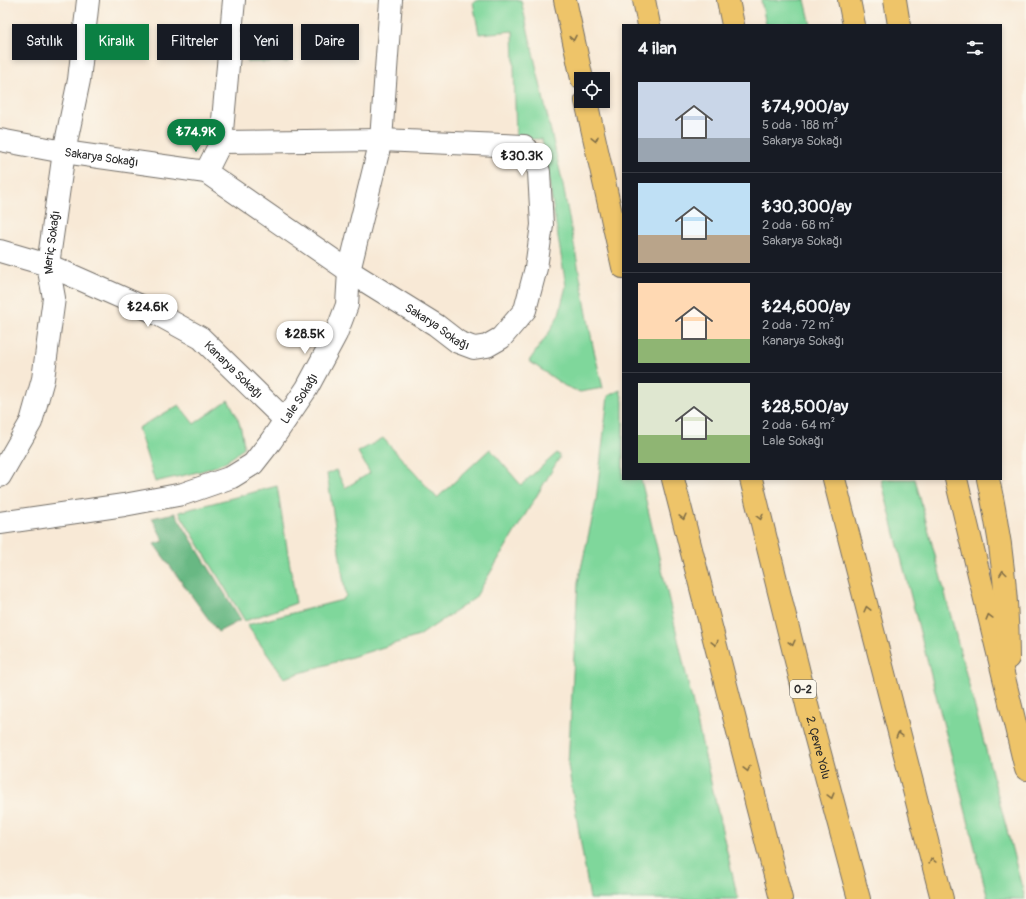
<!DOCTYPE html>
<html lang="tr">
<head>
<meta charset="utf-8">
<style>
	body { margin:0; font-family:Pangolin,sans-serif; background:#242831; color:#f1f3f6; height:100vh; display:flex; flex-direction:column; font-size:15px; white-space:nowrap }
	* { box-sizing:border-box; margin:0 }
	p { font-size:13px; color:#9ea1a6 }
	.icon { flex:none; width:22px; height:22px; fill:none; stroke:currentColor; stroke-width:2; stroke-linecap:round; stroke-linejoin:round }
	.map { position:relative; flex:1; overflow:hidden }
	.panel { position:absolute; left:622px; top:24px; width:380px; height:456px; display:flex; flex-direction:column; background:#171b24; border-radius:0px; box-shadow:0 2px 6px #0003 }
	.panel>* { flex:none }
	.top-card { position:absolute; left:12px; top:24px; width:380px; height:36px; display:flex; gap:8px }
	.fabs { position:absolute; left:574px; top:72px; display:grid; gap:8px }
	.fabs a { display:grid; place-items:center; width:36px; height:36px; border-radius:0px; background:#171b24; box-shadow:0 2px 6px #0003; font-size:20px }
	.price { position:absolute; translate:-50% -34px; padding:0 9px; border-radius:14px; background:#fff; color:#222; font-size:13px; line-height:26px; filter:drop-shadow(0 1px 2px #0008) }
	.price::after { content:''; position:absolute; left:50%; top:24px; width:12px; height:9px; margin-left:-6px; background:inherit; clip-path:polygon(0 0,100% 0,50% 100%) }
	.price.active { background:#0b8043; color:#fff }
	ul { padding:0; list-style:none }
	li { display:flex; align-items:center; gap:12px; height:100px; padding:0 16px }
	li+li { border-top:1px solid #363941 }
	li span { display:grid; place-items:center; flex:none; width:112px; height:80px; border-radius:0px; color:#555 }
	li>.icon { margin-inline-start:auto }
	span .icon { width:48px; height:48px; fill:#fffc; stroke-width:1 }
	li b { font-size:17px }
	h2 { display:flex; justify-content:space-between; align-items:center; height:48px; padding:0 16px; font-size:17px }
	.pill { padding:0 14px; border-radius:0px; background:#171b24; box-shadow:0 2px 6px #0003; font-size:14px; line-height:36px }
	.pill.active { background:#0b8043; color:#fff }
	.map>svg:first-child { display:block }
	.green { fill:#7fd79b; stroke:#558163 }
	.forest { fill:#67b883; stroke:#497257 }
	.lines { fill:none; stroke-linecap:round; stroke-linejoin:round }
	.minor-casing { stroke:#736e67; stroke-width:24 }
	.highway-casing { stroke:#736e67; stroke-width:24 }
	.minor { stroke:#fff; stroke-width:22 }
	.highway { stroke:#eec469; stroke-width:22 }
	.oneway { stroke:#837047 }
	.labels { text-anchor:middle; stroke-width:3; stroke-linejoin:round; paint-order:stroke }
	.shield { fill:#fbf7ec; stroke:#696865; stroke-width:1 }
	.shield-label { font-size:11px; font-weight:bold; fill:#2b2b2b }
	.street-label { font-size:12px; fill:#2b2b2b; stroke:#fbf7ec }
</style>
</head>
<body>
<div class="map">
<svg width="1026" height="899" viewBox="0 0 1026 899">
	<rect width="100%" height="100%" fill="#fbf7ec"/>
	<filter id="ink" filterUnits="userSpaceOnUse"><feTurbulence type="fractalNoise" baseFrequency=".025" numOctaves="2"/><feDisplacementMap in="SourceGraphic" scale="8" xChannelSelector="R" yChannelSelector="G"/><feConvolveMatrix kernelMatrix="1 2 1 2 8 2 1 2 1" color-interpolation-filters="sRGB"/></filter>
	<filter id="wash" filterUnits="userSpaceOnUse"><feTurbulence type="fractalNoise" baseFrequency=".012" numOctaves="4" result="noise"/><feDisplacementMap in="SourceGraphic" scale="16" xChannelSelector="R" yChannelSelector="G"/><feGaussianBlur stdDeviation="0.9" result="paint"/><feColorMatrix in="noise" values="0 0 0 0 0 0 0 0 0 0 0 0 0 0 0 0 0 1.4 0 .05"/><feComposite in="paint" operator="in"/></filter>
	<g filter="url(#wash)">
		<rect width="100%" height="100%" fill="#f8e9d6"/>
		<!-- green -->
		<path class="green" d="M479,0H521L562,180L593,346L603,388L580,392L565,386L529,361L550,331L559,314L566,286L542,139H516L513,31L479,34L473,2Z
			M761,0H805L811,25H766Z
			M247,34H288V62H247Z
			M620,390L623,401V479H641L738,899H590L568,765L578,582L596,501L608,396Z
			M228,400C238,416 242,428 244,447C223,471 185,474 155,482L138,428L179,405L194,424Z
			M383,438L437,498L490,449L521,485L557,453L560,457L475,598L419,636L284,678L247,625L342,600L346,596L327,474L336,470L345,488L370,473L358,452Z
			M881,479H915L1025,899H988Z
			M277,486L296,603L245,621L179,512Z"/>
		<!-- forest -->
		<path class="forest" d="M175,513L241,620L218,632L154,544L164,541L152,518Z"/>
	</g>
	<g filter="url(#ink)">
		<g class="lines">
			<!-- minor casing -->
			<g class="minor-casing">
				<g id="minor">
					<path id="s1" d="M0,140L64,152L206,172L349,271L436,325L458,342L474,348L487,346L501,338L525,310L536,268L542,225L539,172L535,158L524,146L381,140L221,142"/>
					<path d="M206,172L221,142L234,0"/>
					<path id="s2" d="M0,251L48,265L150,310L201,338L285,420"/>
					<path id="s3" d="M0,476L31,422L43,379L54,298L48,265L64,152L79,80L88,0"/>
					<path id="s4" d="M0,523L124,505L183,494L232,477L253,464L271,441L307,388L336,334L347,305L349,271L381,140L391,0"/>
				</g>
			</g>
			<!-- highway casing -->
			<g class="highway-casing">
				<g id="highway">
					<path d="M565,0L582,79"/>
					<path d="M644,0L649,25"/>
					<path d="M728,0L733,25"/>
					<path d="M849,0L854,25"/>
					<path d="M895,0L899,25"/>
					<path d="M586,101L623,267"/>
					<path d="M673,479L781,899"/>
					<path id="s5" d="M751,479L808,709L859,899"/>
					<path d="M834,479L942,899"/>
					<path d="M956,479L1026,769"/>
					<path d="M988,479C1001,537 1008,598 1008,658"/>
				</g>
			</g>
			<!-- minor -->
			<use href="#minor" class="minor"/>
			<!-- highway -->
			<use href="#highway" class="highway"/>
		</g>
		<!-- one-way arrows -->
		<defs><path id="oneway-chevron" d="M-2-3.5L2.5 0L-2 3.5" fill="none" stroke-width="1.6" stroke-linecap="round" stroke-linejoin="round"/></defs>
		<g class="oneway">
			<use href="#oneway-chevron" transform="translate(573 38) rotate(79)"/>
			<use href="#oneway-chevron" transform="translate(595 139) rotate(78)"/>
			<use href="#oneway-chevron" transform="translate(683 517) rotate(76)"/>
			<use href="#oneway-chevron" transform="translate(760 517) rotate(76)"/>
			<use href="#oneway-chevron" transform="translate(1003 573) rotate(-98)"/>
			<use href="#oneway-chevron" transform="translate(867 609) rotate(-104)"/>
			<use href="#oneway-chevron" transform="translate(989 617) rotate(-105)"/>
			<use href="#oneway-chevron" transform="translate(715 643) rotate(76)"/>
			<use href="#oneway-chevron" transform="translate(792 643) rotate(76)"/>
			<use href="#oneway-chevron" transform="translate(899 735) rotate(-105)"/>
			<use href="#oneway-chevron" transform="translate(747 769) rotate(76)"/>
			<use href="#oneway-chevron" transform="translate(831 796) rotate(75)"/>
			<use href="#oneway-chevron" transform="translate(932 861) rotate(-105)"/>
		</g>
	</g>
	<g class="labels">
		<!-- shield labels -->
		<rect class="shield" x="790" y="680" width="26" height="18" rx="3"/>
		<g class="shield-label">
			<text x="803" y="693">O-2</text>
		</g>
		<!-- street labels -->
		<g class="street-label">
			<text dy="4" stroke="none"><textPath href="#s1" startOffset="103">Sakarya Sokağı</textPath></text>
			<text dy="4" stroke="none"><textPath href="#s3" startOffset="245">Meriç Sokağı</textPath></text>
			<text dy="4" stroke="none"><textPath href="#s1" startOffset="487">Sakarya Sokağı</textPath></text>
			<text dy="4" stroke="none"><textPath href="#s2" startOffset="265">Kanarya Sokağı</textPath></text>
			<text dy="4" stroke="none"><textPath href="#s4" startOffset="342">Lale Sokağı</textPath></text>
			<text dy="4" stroke="none"><textPath href="#s5" startOffset="277">2. Çevre Yolu</textPath></text>
		</g>
	</g>
</svg>
<div class="fabs">
<a><svg class="icon" aria-label="locate" viewBox="0 0 24 24"><circle cx="12" cy="12" r="6"/><path d="M12 2v4M12 18v4M2 12h4M18 12h4"/></svg></a>
</div>
<b class="price active" style="left:196px;top:153px">₺74.9K</b>
<b class="price" style="left:522px;top:177px">₺30.3K</b>
<b class="price" style="left:148px;top:328px">₺24.6K</b>
<b class="price" style="left:305px;top:355px">₺28.5K</b>
<div class="top-card">
<a class="pill">Satılık</a>
<a class="pill active">Kiralık</a>
<a class="pill">Filtreler</a>
<a class="pill">Yeni</a>
<a class="pill">Daire</a>
</div>
<section class="panel">
<h2>4 ilan<svg class="icon" aria-label="filters" viewBox="0 0 24 24"><path d="M4 7h16M4 17h16"/><circle cx="9" cy="7" r="2"/><circle cx="15" cy="17" r="2"/></svg></h2>
<ul>
<li><span style="background:linear-gradient(#c9d6e8 70%,#9aa5b1 0)"><svg class="icon" aria-label="home" viewBox="0 0 24 24"><path d="M3 11l9-7 9 7M6 9v11h12V9"/></svg></span><div><b>₺74,900/ay</b><p>5 oda · 188 m²</p><p>Sakarya Sokağı</p></div></li>
<li><span style="background:linear-gradient(#bfe0f5 65%,#b9a48a 0)"><svg class="icon" aria-label="home" viewBox="0 0 24 24"><path d="M3 11l9-7 9 7M6 9v11h12V9"/></svg></span><div><b>₺30,300/ay</b><p>2 oda · 68 m²</p><p>Sakarya Sokağı</p></div></li>
<li><span style="background:linear-gradient(#ffd9b3 70%,#8fb573 0)"><svg class="icon" aria-label="home" viewBox="0 0 24 24"><path d="M3 11l9-7 9 7M6 9v11h12V9"/></svg></span><div><b>₺24,600/ay</b><p>2 oda · 72 m²</p><p>Kanarya Sokağı</p></div></li>
<li><span style="background:linear-gradient(#dfe7d0 65%,#8fb573 0)"><svg class="icon" aria-label="home" viewBox="0 0 24 24"><path d="M3 11l9-7 9 7M6 9v11h12V9"/></svg></span><div><b>₺28,500/ay</b><p>2 oda · 64 m²</p><p>Lale Sokağı</p></div></li>
</ul>
</section>
</div>
</body>
</html>
